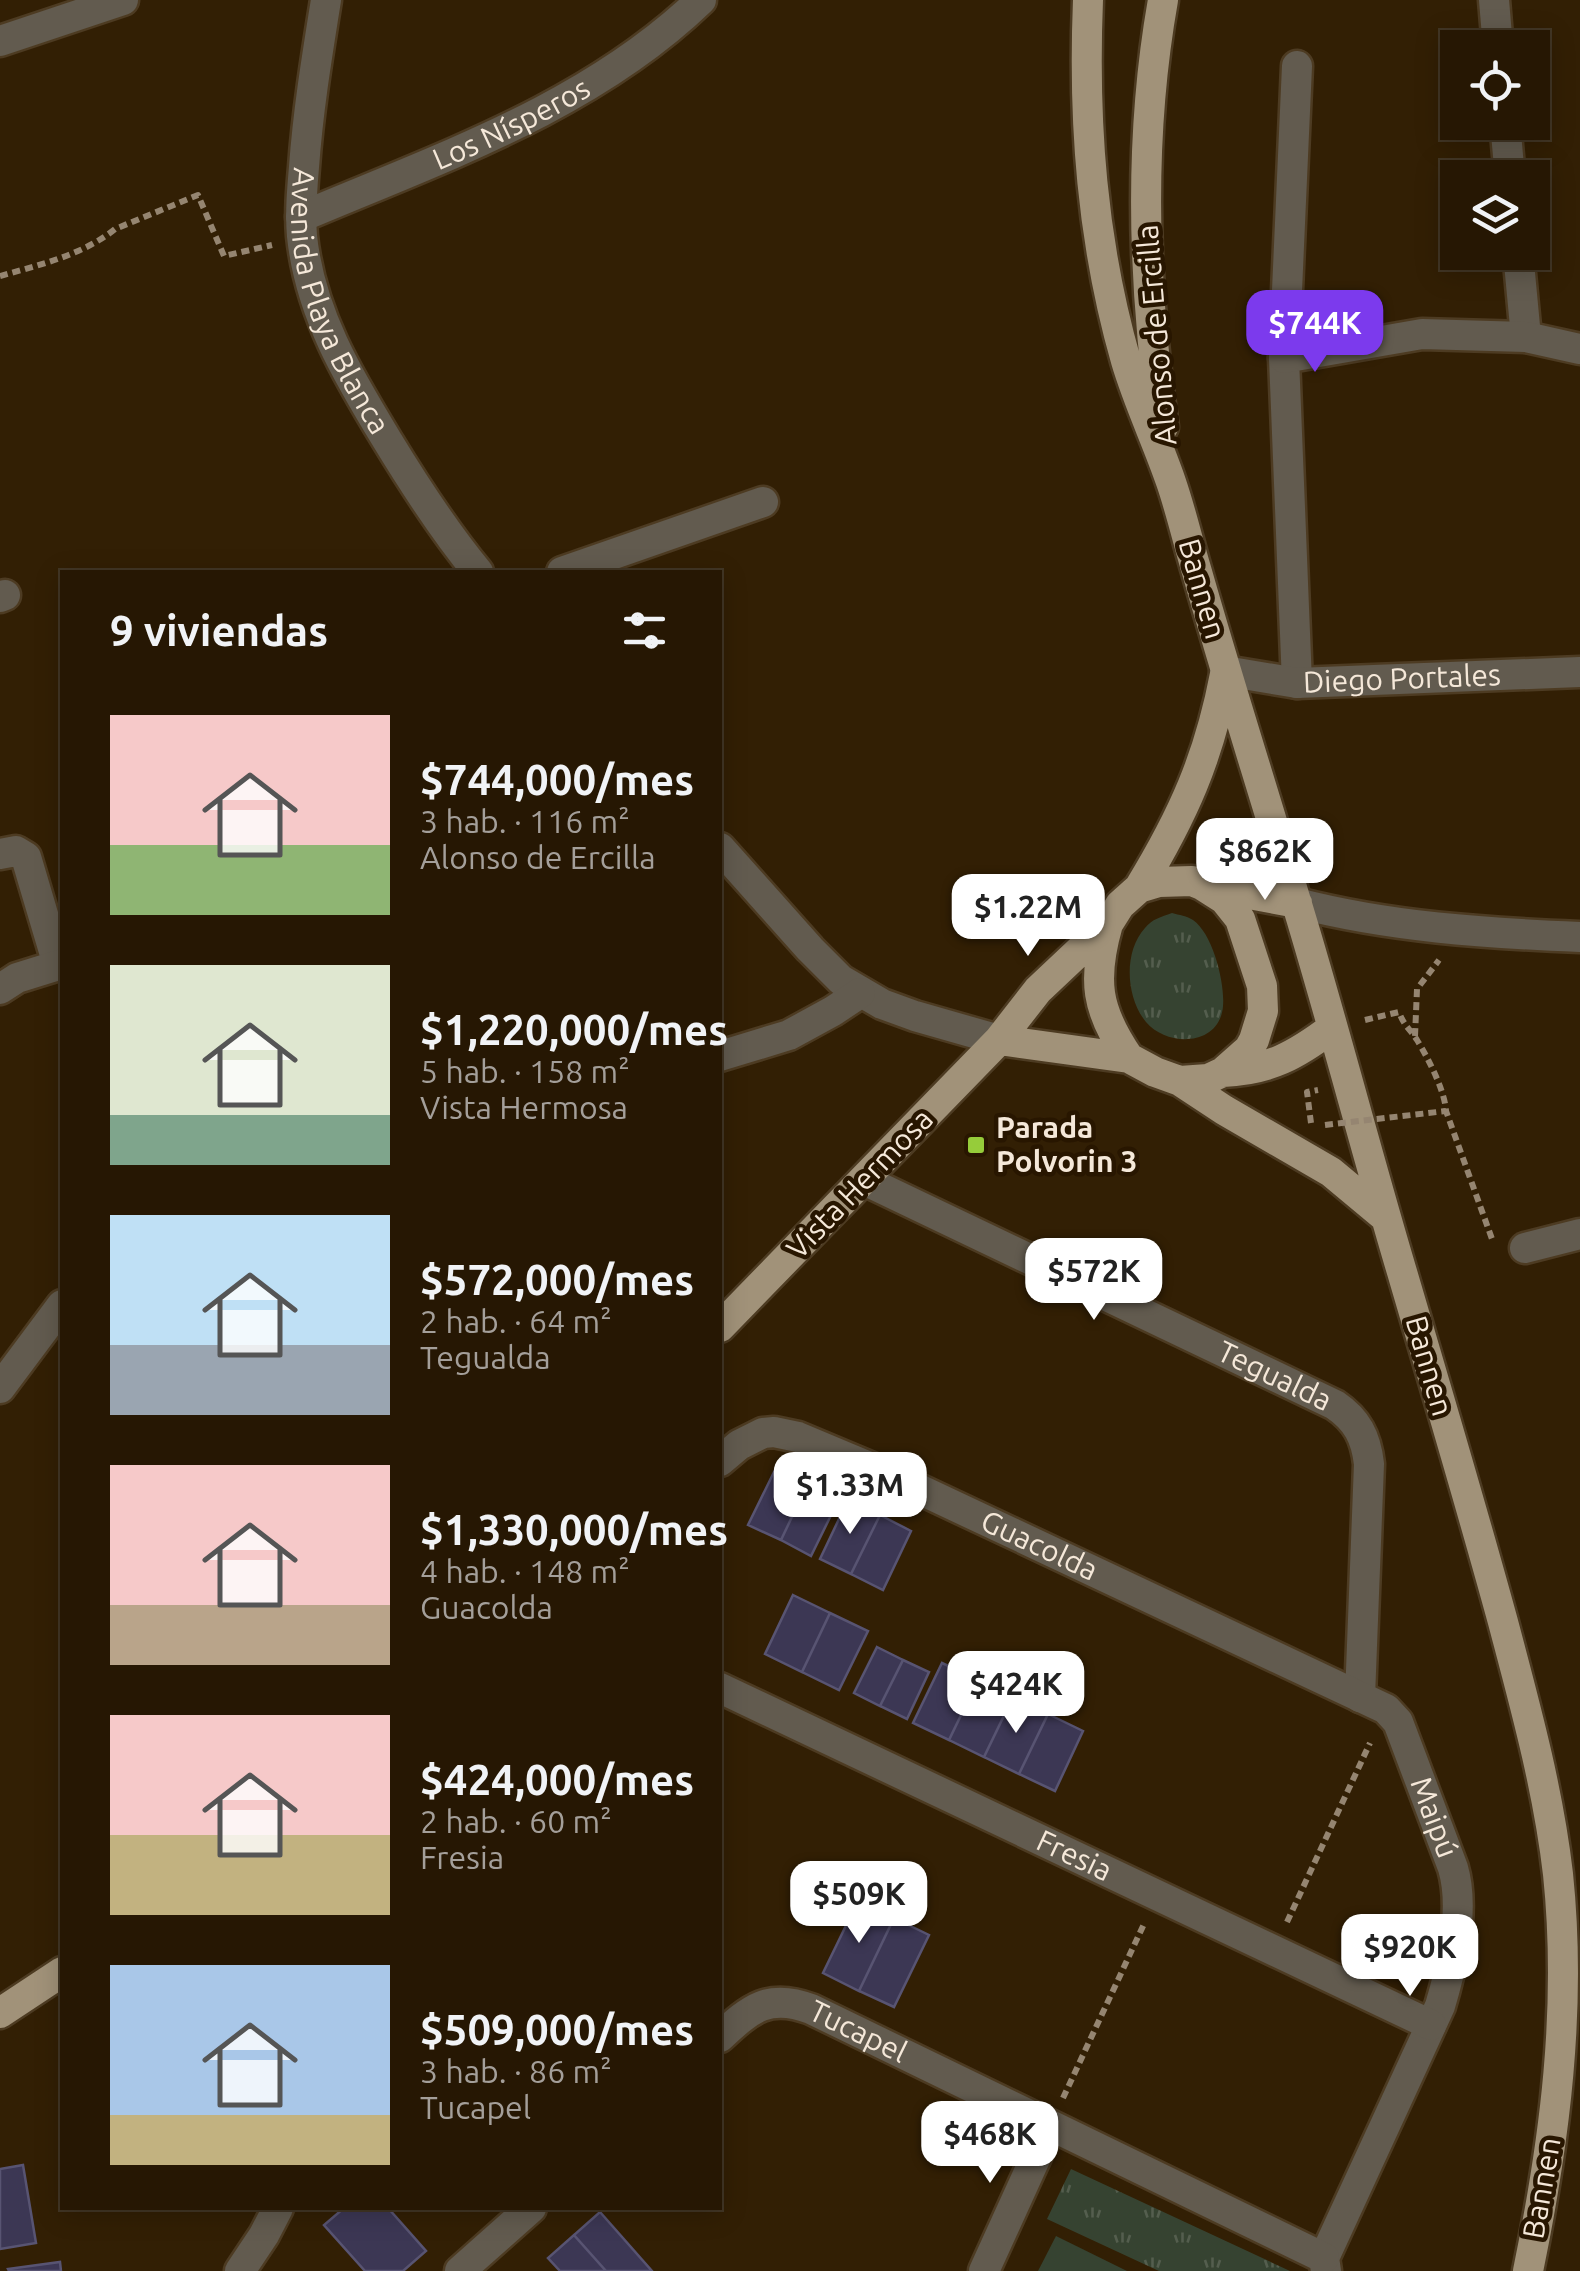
<!DOCTYPE html>
<html lang="es">
<head>
<meta charset="utf-8">
<style>
	body { margin:0; font-family:Ubuntu,sans-serif; background:#2e200d; color:#f1f3f6; height:100vh; display:flex; flex-direction:column; font-size:38px; white-space:nowrap }
	* { box-sizing:border-box; margin:0 }
	p { font-size:32px; color:#a49f9a }
	.icon { flex:none; width:55px; height:55px; fill:none; stroke:currentColor; stroke-width:2; stroke-linecap:round; stroke-linejoin:round }
	.map { position:relative; flex:1; overflow:hidden }
	.drawer { position:absolute; left:60px; top:570px; width:662px; height:1640px; display:flex; flex-direction:column; background:#261703; border-radius:0px; box-shadow:0 5px 25px #0003,0 0 0 2px #423625 }
	.drawer>* { flex:none }
	.controls { position:absolute; left:1440px; top:30px; display:grid; gap:20px }
	.controls a { display:grid; place-items:center; width:110px; height:110px; border-radius:0px; background:#261703; box-shadow:0 5px 25px #0003,0 0 0 2px #423625; font-size:50px }
	.price { position:absolute; translate:-50% -85px; padding:0 22px; border-radius:20px; background:#fff; color:#222; font-size:32px; line-height:65px; filter:drop-shadow(0 2px 5px #0008) }
	.price::after { content:''; position:absolute; left:50%; top:60px; width:30px; height:22px; margin-left:-15px; background:inherit; clip-path:polygon(0 0,100% 0,50% 100%) }
	.price.on { background:#7c3aed; color:#fff }
	ul { padding:0; list-style:none }
	li { display:flex; align-items:center; gap:30px; height:250px; padding:0 50px }
	li span { display:grid; place-items:center; flex:none; width:280px; height:200px; border-radius:0px; color:#555 }
	li>.icon { margin-inline-start:auto }
	span .icon { width:120px; height:120px; fill:#fffc; stroke-width:1 }
	li b { font-size:42px }
	h2 { display:flex; justify-content:space-between; align-items:center; height:120px; padding:0 50px; font-size:42px }
	.map>svg:first-child { display:block }
	.grass { fill:url(#grass-tufts) }
	.garden { fill:#364331 }
	.building { fill:#3c3754; stroke:#585472; stroke-width:2.5 }
	.lines { fill:none; stroke-linecap:round; stroke-linejoin:round }
	.minor-casing { stroke:#4d3b22; stroke-width:35 }
	.major-casing { stroke:#4d3b22; stroke-width:35 }
	.path { stroke:#958571; stroke-width:6; stroke-dasharray:8 5; stroke-linecap:butt }
	.minor { stroke:#625b4f; stroke-width:30 }
	.major { stroke:#a19279; stroke-width:30 }
	.path-bridge { stroke:#958571; stroke-width:6; stroke-dasharray:8 5; stroke-linecap:butt }
	.poi-dot { fill:#96cc3a; stroke:#281600; stroke-width:4 }
	.labels { text-anchor:middle; stroke-width:9; stroke-linejoin:round; paint-order:stroke }
	.street-label { font-size:30px; fill:#f5e8d9; stroke:#281600 }
	.poi-label { font-size:30px; font-weight:bold; fill:#f5e8d9; stroke:#281600; text-anchor:start }
</style>
</head>
<body>
<div class="map">
<svg width="1580" height="2271" viewBox="0 0 1580 2271">
	<defs>
		<pattern id="grass-tufts" width="24" height="20" patternUnits="userSpaceOnUse" patternTransform="scale(2.5)"><rect width="24" height="20" fill="#364331"/><path d="M3 7l-1-3M5 7V3M7 7l1-3M15 17l-1-3M17 17v-4M19 17l1-3" fill="none" stroke="#545e4e"/></pattern>
	</defs>
	<rect width="100%" height="100%" fill="#321f04"/>
	<!-- grass -->
	<path class="grass" d="M1172,913C1179,915 1187,916 1193,920C1213,934 1225,983 1223,1006C1220,1046 1168,1048 1146,1022C1126,998 1123,952 1145,928C1152,919 1161,917 1172,913Z
		M1071,2169L1290,2271H1159L1047,2219Z"/>
	<!-- garden -->
	<path class="garden" d="M1056,2236L1127,2271H1038Z"/>
	<!-- building -->
	<path class="building" d="M777,1466L809,1481L781,1540L748,1525Z
		M809,1481L840,1497L811,1556L781,1540Z
		M848,1500L880,1515L851,1574L820,1559Z
		M880,1515L911,1531L883,1590L851,1574Z
		M793,1595L830,1613L802,1672L765,1654Z
		M830,1613L868,1631L839,1690L802,1672Z
		M877,1647L903,1660L880,1706L854,1693Z
		M903,1660L929,1672L907,1719L880,1706Z
		M942,1663L978,1680L949,1740L913,1723Z
		M978,1680L1013,1697L984,1757L949,1740Z
		M1013,1697L1048,1714L1019,1774L984,1757Z
		M1048,1714L1083,1731L1055,1791L1019,1774Z
		M858,1901L894,1918L859,1991L823,1973Z
		M894,1918L929,1935L894,2007L859,1991Z
		M23,2165L36,2243L0,2249V2169Z
		M344,2208H388L426,2251L403,2271H365L324,2225Z
		M600,2212L652,2271H606L574,2235Z
		M574,2235L606,2271H560L548,2258Z
		M60,2262L61,2271H9L8,2269Z"/>
	<g class="lines">
		<!-- minor casing -->
		<g class="minor-casing">
			<g id="minor">
				<path id="s1" d="M326,0C317,56 308,111 304,167C302,190 300,213 302,236C310,313 348,376 387,440C415,486 444,531 478,572"/>
				<path d="M1494,0L1498,48"/>
				<path d="M0,41L123,0"/>
				<path d="M1297,66L1284,358L1297,683"/>
				<path d="M1505,122L1510,178"/>
				<path id="s2" d="M301,217C440,158 590,107 701,0"/>
				<path d="M1518,252L1526,337"/>
				<path d="M1284,358L1422,334L1526,337L1580,349"/>
				<path d="M562,572L763,502"/>
				<path d="M0,597L5,595"/>
				<path id="s3" d="M1225,671L1297,683L1580,672"/>
				<path d="M720,848L810,949L841,980L882,1004L915,1016L999,1040"/>
				<path d="M0,854L16,851L26,857L58,965"/>
				<path d="M1297,903C1390,927 1484,933 1580,937"/>
				<path d="M0,989L17,978L62,964"/>
				<path d="M720,1056L789,1035L833,1011L860,993"/>
				<path id="s4" d="M864,1180L1335,1405C1357,1420 1366,1437 1369,1464L1360,1697"/>
				<path d="M1525,1248L1580,1234"/>
				<path d="M0,1388L62,1305"/>
				<path id="s5" d="M720,1461L739,1445L763,1433L774,1432L798,1437L891,1476L1386,1709L1398,1722L1453,1868C1465,1909 1452,1966 1440,2006L1324,2258L1326,2271"/>
				<path id="s6" d="M720,1688L1431,2025"/>
				<path id="s7" d="M720,2037C751,2008 769,1993 811,2009L1324,2258"/>
				<path d="M240,2271L264,2235L278,2208"/>
				<path d="M460,2271L531,2208"/>
				<path d="M984,2271L1050,2126"/>
			</g>
		</g>
		<!-- major casing -->
		<g class="major-casing">
			<path id="major" d="M1088,0C1083,123 1092,242 1126,361C1138,402 1157,441 1171,482C1181,511 1188,542 1197,572C1228,681 1263,790 1295,898C1333,1022 1365,1148 1402,1272C1436,1388 1471,1505 1503,1622C1525,1705 1548,1788 1558,1874C1572,2008 1555,2140 1528,2271
				M1163,427C1143,287 1138,140 1163,0
				M1206,886L1297,903
				M1139,888C1183,816 1209,758 1225,674
				M1108,924C1092,980 1096,1010 1129,1058
				M1223,1072C1270,1070 1296,1055 1332,1028
				M1180,1081L1224,1110L1331,1172L1385,1217
				M720,1327L999,1040L1038,990L1108,924L1120,905L1139,888L1159,882L1192,881L1202,885L1224,899L1240,919L1262,986L1263,1011L1254,1040L1249,1049L1223,1072L1208,1079L1180,1081L1155,1072L1129,1058L999,1040
				M0,2013L62,1972"/>
		</g>
		<!-- path -->
		<path class="path" d="M0,276C39,265 83,255 115,229L198,195L224,256L272,245
			M1365,1020L1399,1012C1404,1026 1410,1029 1417,1040C1428,1058 1445,1091 1446,1111L1492,1239
			M1415,1036L1417,989L1439,960
			M1311,1123L1307,1092L1318,1090
			M1287,1922L1370,1743
			M1063,2098L1144,1924"/>
		<!-- minor -->
		<use href="#minor" class="minor"/>
		<!-- major -->
		<use href="#major" class="major"/>
		<!-- path-bridge -->
		<path class="path-bridge" d="M1325,1125L1446,1111"/>
	</g>
	<!-- markers -->
	<rect class="poi-dot" x="966" y="1135" width="20" height="20" rx="5"/>
	<g class="labels">
		<!-- street labels -->
		<g class="street-label">
			<text dy="10" stroke="none"><textPath href="#s2" startOffset="230">Los Nísperos</textPath></text>
			<text dy="10" stroke="none"><textPath href="#s1" startOffset="310">Avenida Playa Blanca</textPath></text>
			<text transform="translate(1157 335) rotate(-95)" y="10">Alonso de Ercilla</text>
			<text transform="translate(1202 589) rotate(74)" y="10">Bannen</text>
			<text dy="10" stroke="none"><textPath href="#s3" startOffset="178">Diego Portales</textPath></text>
			<text transform="translate(860 1184) rotate(-46)" y="10">Vista Hermosa</text>
			<text transform="translate(1429 1366) rotate(74)" y="10">Bannen</text>
			<text dy="10" stroke="none"><textPath href="#s4" startOffset="455">Tegualda</textPath></text>
			<text dy="10" stroke="none"><textPath href="#s5" startOffset="352">Guacolda</textPath></text>
			<text dy="10" stroke="none"><textPath href="#s5" startOffset="855">Maipú</textPath></text>
			<text dy="10" stroke="none"><textPath href="#s6" startOffset="392">Fresia</textPath></text>
			<text dy="10" stroke="none"><textPath href="#s7" startOffset="155">Tucapel</textPath></text>
			<text transform="translate(1542 2188) rotate(-80)" y="10">Bannen</text>
		</g>
		<!-- poi labels -->
		<g class="poi-label">
			<text x="996" y="1138">Parada<tspan x="996" dy="34">Polvorin 3</tspan></text>
		</g>
	</g>
</svg>
<div class="controls">
<a><svg class="icon" aria-label="locate" viewBox="0 0 24 24"><circle cx="12" cy="12" r="6"/><path d="M12 2v4M12 18v4M2 12h4M18 12h4"/></svg></a>
<a><svg class="icon" aria-label="layers" viewBox="0 0 24 24"><path d="M12 4l9 5-9 5-9-5zM3 14l9 5 9-5"/></svg></a>
</div>
<b class="price on" style="left:1315px;top:375px">$744K</b>
<b class="price" style="left:1265px;top:903px">$862K</b>
<b class="price" style="left:1028px;top:959px">$1.22M</b>
<b class="price" style="left:1094px;top:1323px">$572K</b>
<b class="price" style="left:850px;top:1537px">$1.33M</b>
<b class="price" style="left:1016px;top:1736px">$424K</b>
<b class="price" style="left:859px;top:1946px">$509K</b>
<b class="price" style="left:1410px;top:1999px">$920K</b>
<b class="price" style="left:990px;top:2186px">$468K</b>
<section class="drawer">
<h2>9 viviendas<svg class="icon" aria-label="filters" viewBox="0 0 24 24"><path d="M4 7h16M4 17h16"/><circle cx="9" cy="7" r="2"/><circle cx="15" cy="17" r="2"/></svg></h2>
<ul>
<li><span style="background:linear-gradient(#f6c9c9 65%,#8fb573 0)"><svg class="icon" aria-label="home" viewBox="0 0 24 24"><path d="M3 11l9-7 9 7M6 9v11h12V9"/></svg></span><div><b>$744,000/mes</b><p>3 hab. · 116 m²</p><p>Alonso de Ercilla</p></div></li>
<li><span style="background:linear-gradient(#dfe7d0 75%,#7fa58c 0)"><svg class="icon" aria-label="home" viewBox="0 0 24 24"><path d="M3 11l9-7 9 7M6 9v11h12V9"/></svg></span><div><b>$1,220,000/mes</b><p>5 hab. · 158 m²</p><p>Vista Hermosa</p></div></li>
<li><span style="background:linear-gradient(#bfe0f5 65%,#9aa5b1 0)"><svg class="icon" aria-label="home" viewBox="0 0 24 24"><path d="M3 11l9-7 9 7M6 9v11h12V9"/></svg></span><div><b>$572,000/mes</b><p>2 hab. · 64 m²</p><p>Tegualda</p></div></li>
<li><span style="background:linear-gradient(#f6c9c9 70%,#b9a48a 0)"><svg class="icon" aria-label="home" viewBox="0 0 24 24"><path d="M3 11l9-7 9 7M6 9v11h12V9"/></svg></span><div><b>$1,330,000/mes</b><p>4 hab. · 148 m²</p><p>Guacolda</p></div></li>
<li><span style="background:linear-gradient(#f6c9c9 60%,#c2b280 0)"><svg class="icon" aria-label="home" viewBox="0 0 24 24"><path d="M3 11l9-7 9 7M6 9v11h12V9"/></svg></span><div><b>$424,000/mes</b><p>2 hab. · 60 m²</p><p>Fresia</p></div></li>
<li><span style="background:linear-gradient(#a9c7e8 75%,#c2b280 0)"><svg class="icon" aria-label="home" viewBox="0 0 24 24"><path d="M3 11l9-7 9 7M6 9v11h12V9"/></svg></span><div><b>$509,000/mes</b><p>3 hab. · 86 m²</p><p>Tucapel</p></div></li>
</ul>
</section>
</div>
</body>
</html>
